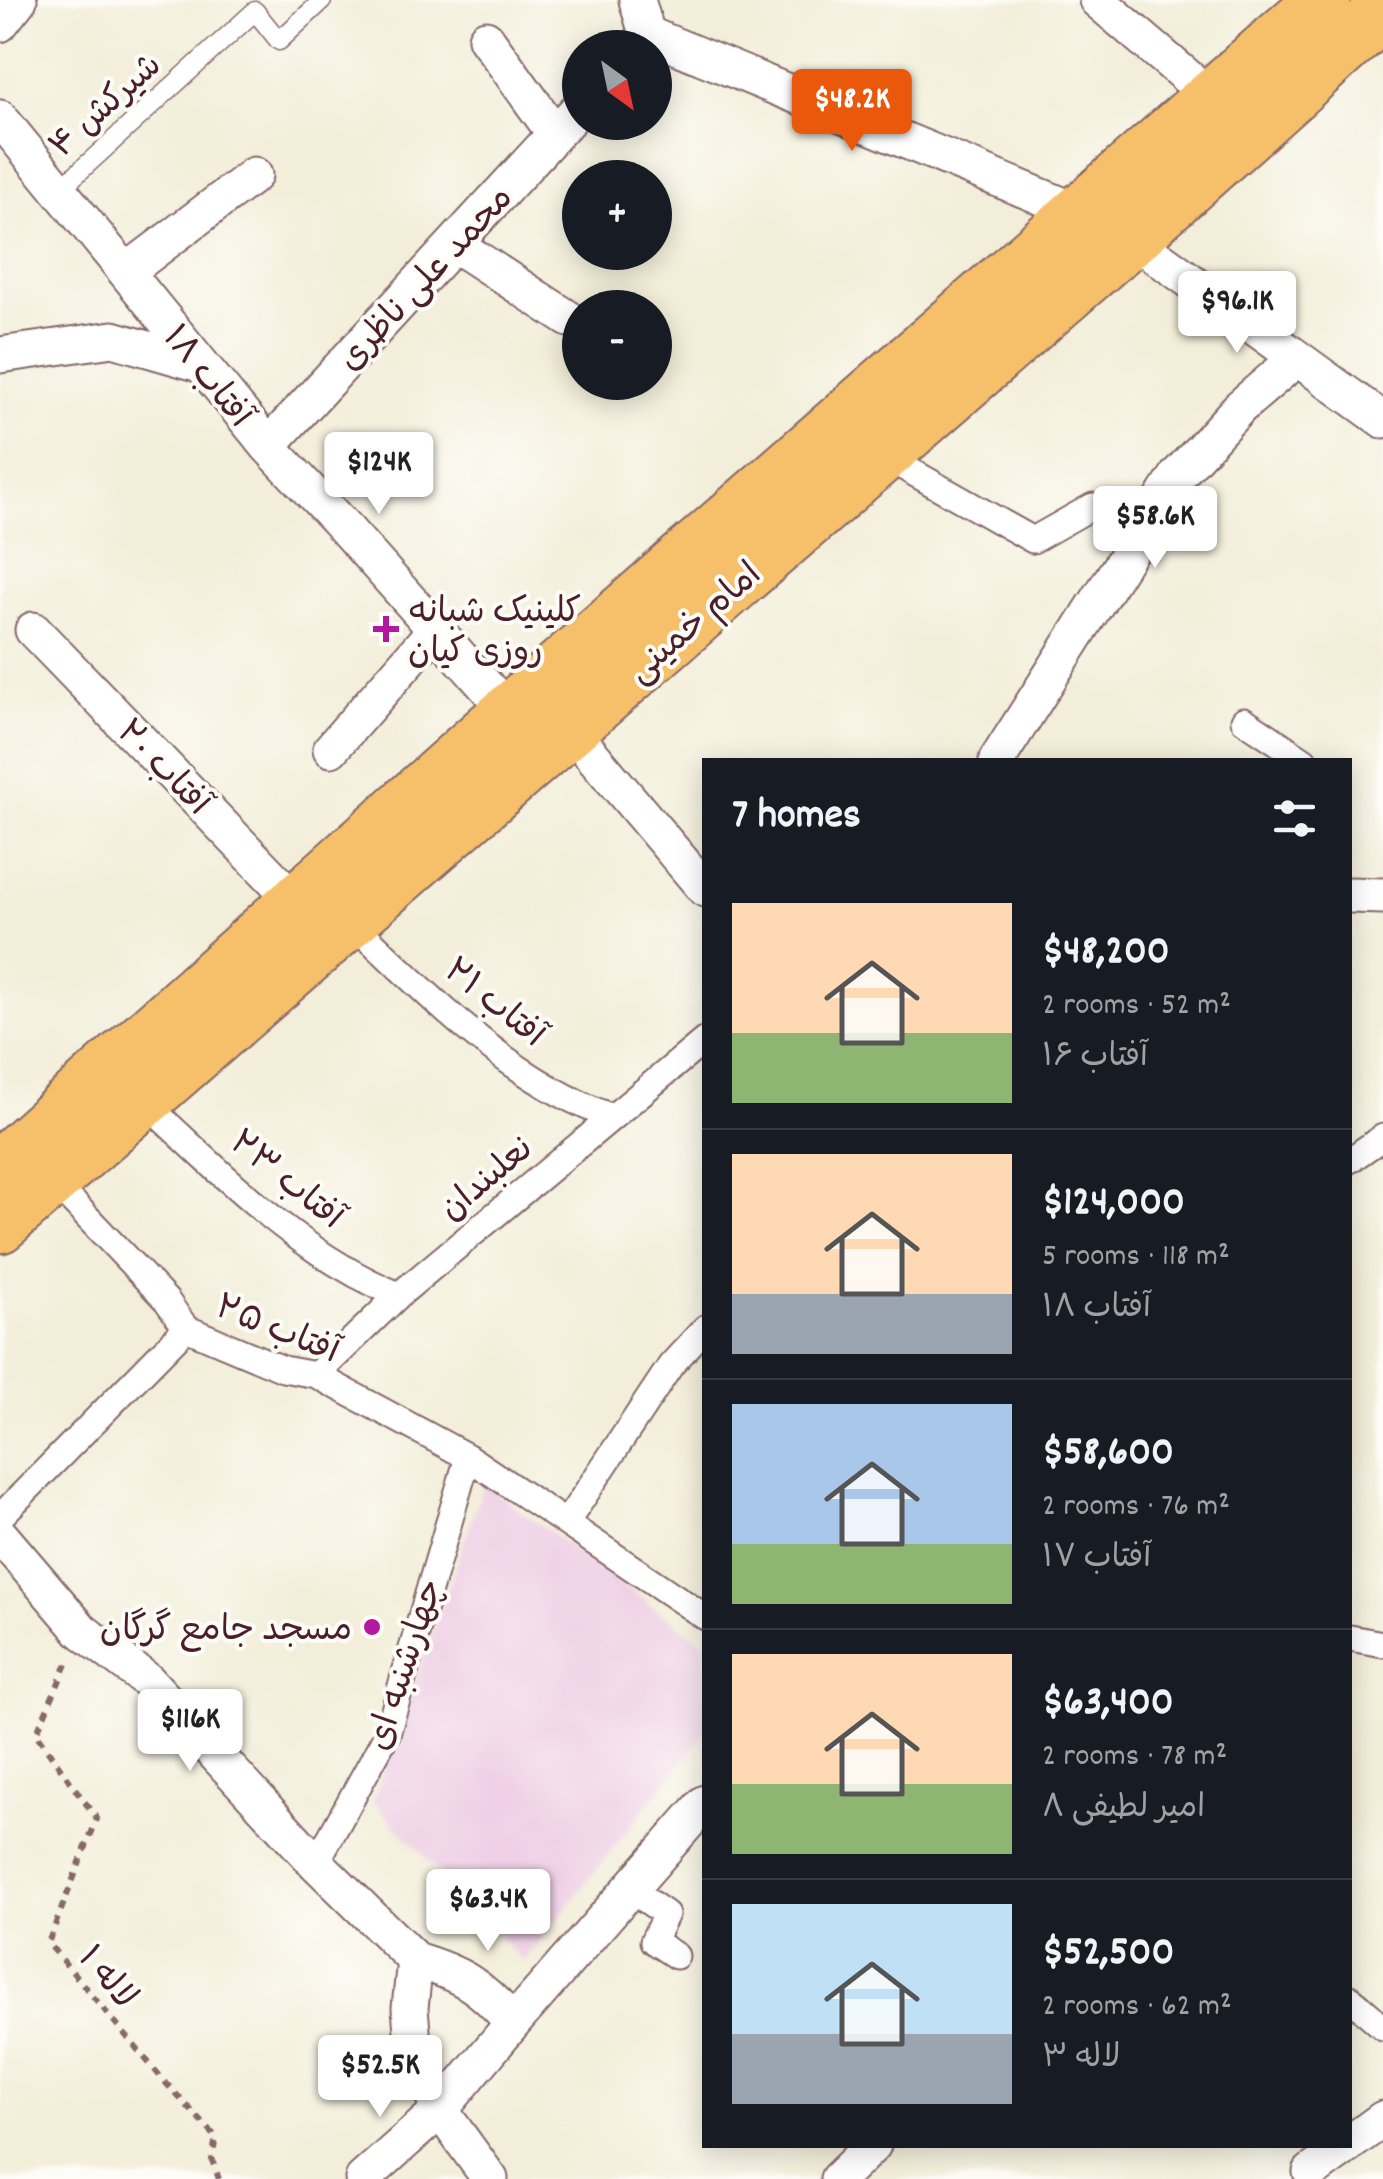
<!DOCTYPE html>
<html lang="en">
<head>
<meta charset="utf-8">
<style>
	body { margin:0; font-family:Dekko,"Playpen Sans Arabic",sans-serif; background:#242831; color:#f1f3f6; height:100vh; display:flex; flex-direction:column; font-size:38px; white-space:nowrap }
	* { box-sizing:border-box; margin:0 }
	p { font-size:32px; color:#9ea1a6 }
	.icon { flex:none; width:55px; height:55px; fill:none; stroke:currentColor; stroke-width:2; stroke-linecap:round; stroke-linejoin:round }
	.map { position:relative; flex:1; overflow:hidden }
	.sheet { position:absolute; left:702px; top:758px; width:650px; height:1390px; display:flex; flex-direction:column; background:#171b24; border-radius:0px; box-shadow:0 5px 25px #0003 }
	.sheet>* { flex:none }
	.needle { width:65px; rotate:147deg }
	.tools { position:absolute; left:562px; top:30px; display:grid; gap:20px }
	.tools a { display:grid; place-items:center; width:110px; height:110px; border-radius:50%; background:#171b24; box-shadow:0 5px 25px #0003; font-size:50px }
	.price { position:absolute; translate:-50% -85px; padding:0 22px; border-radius:10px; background:#fff; color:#222; font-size:32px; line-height:65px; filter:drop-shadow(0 2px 5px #0008) }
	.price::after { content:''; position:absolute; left:50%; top:60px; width:30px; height:22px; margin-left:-15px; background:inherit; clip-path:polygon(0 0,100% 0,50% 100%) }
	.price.active { background:#ea580c; color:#fff }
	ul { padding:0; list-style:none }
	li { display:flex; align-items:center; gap:30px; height:250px; padding:0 30px }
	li+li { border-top:2px solid #363941 }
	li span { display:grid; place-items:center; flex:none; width:280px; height:200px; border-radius:0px; color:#555 }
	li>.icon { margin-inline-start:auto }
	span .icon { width:120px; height:120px; fill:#fffc; stroke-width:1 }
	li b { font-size:42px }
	h2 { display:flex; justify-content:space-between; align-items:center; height:120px; padding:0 30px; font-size:42px }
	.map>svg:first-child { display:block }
	.built { fill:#efd0e6 }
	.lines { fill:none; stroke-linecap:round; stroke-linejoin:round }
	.service-casing { stroke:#856768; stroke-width:21 }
	.pedestrian-casing { stroke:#856768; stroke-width:29 }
	.minor-casing { stroke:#856768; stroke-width:39 }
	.primary-casing { stroke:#856768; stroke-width:59 }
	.path { stroke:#856768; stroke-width:6; stroke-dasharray:8 8; stroke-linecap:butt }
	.service { stroke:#fff; stroke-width:18 }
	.pedestrian { stroke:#fff; stroke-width:25 }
	.minor { stroke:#fff; stroke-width:35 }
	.primary { stroke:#f6c06b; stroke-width:55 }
	.poi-dot { fill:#b5179e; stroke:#fdfcf7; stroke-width:4 }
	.labels { text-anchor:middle; stroke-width:8; stroke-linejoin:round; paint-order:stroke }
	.street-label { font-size:35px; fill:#4a1f2b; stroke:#fdfcf7 }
	.poi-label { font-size:35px; fill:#4a1f2b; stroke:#fdfcf7; text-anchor:start }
</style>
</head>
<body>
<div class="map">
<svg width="1383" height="2179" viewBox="0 0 1383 2179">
	<rect width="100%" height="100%" fill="#fdfcf7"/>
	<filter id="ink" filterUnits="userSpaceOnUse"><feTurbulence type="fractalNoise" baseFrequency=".01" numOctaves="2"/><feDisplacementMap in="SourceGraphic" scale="20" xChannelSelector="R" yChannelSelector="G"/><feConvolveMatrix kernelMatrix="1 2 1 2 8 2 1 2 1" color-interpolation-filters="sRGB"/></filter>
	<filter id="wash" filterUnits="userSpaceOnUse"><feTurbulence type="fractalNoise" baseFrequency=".0048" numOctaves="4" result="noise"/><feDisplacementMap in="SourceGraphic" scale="40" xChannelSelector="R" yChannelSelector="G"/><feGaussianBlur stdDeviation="2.25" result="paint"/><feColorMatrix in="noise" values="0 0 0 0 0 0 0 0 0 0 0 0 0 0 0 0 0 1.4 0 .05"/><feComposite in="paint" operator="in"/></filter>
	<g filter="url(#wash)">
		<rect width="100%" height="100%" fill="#f3eed9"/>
		<!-- built -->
		<path class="built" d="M484,1484L705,1644V1733L523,1962L373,1801Z"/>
	</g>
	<g filter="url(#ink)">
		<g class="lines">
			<!-- service casing -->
			<g class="service-casing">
				<path id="service" d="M59,190L255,11L279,41L322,1"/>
			</g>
			<!-- pedestrian casing -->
			<g class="pedestrian-casing">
				<path id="pedestrian" d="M882,455L1033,540L1093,506L1142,531
					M1244,720L1304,760
					M349,920C429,995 507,1079 612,1117
					M143,1101C221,1172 298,1255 399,1295
					M1350,1160L1383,1137
					M52,1180L167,1301L186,1328L283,1369L316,1375L468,1457L705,1617
					M316,1375L399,1295L705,1040
					M0,1517L186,1328
					M566,1523L671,1365L705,1328
					M1350,1638L1383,1644
					M316,1863L387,1734L468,1457
					M630,1889L666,1914L653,1941L676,1956
					M1350,1998L1383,2027"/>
			</g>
			<!-- minor casing -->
			<g class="minor-casing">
				<path id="minor" d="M637,0L647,34
					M1097,0L1212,98
					M0,24L19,0
					M647,34L1081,213
					M486,38L555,134
					M0,118L268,446L345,528L509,712
					M1131,238L1383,420
					M454,244L569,319
					M126,272L254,175
					M0,355L113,339L200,364
					M268,446L580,107
					M33,630L296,902
					M570,729L705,889
					M331,749L435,630
					M997,760L1178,475L1240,407L1296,359
					M1350,895L1383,896
					M0,1535L82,1631L148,1681L316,1863L415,1960L410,2008L414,2054L440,2110L490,2179
					M415,1960C462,1974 481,1986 513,2023
					M1350,2143L1383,2119
					M1311,2172L1348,2145
					M363,2179L440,2110L513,2023L705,1803
					M838,2179L873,2145"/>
			</g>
			<!-- primary casing -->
			<g class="primary-casing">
				<path id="primary" d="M0,1167L534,690L1323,0
					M0,1225L1131,238L1383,12"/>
			</g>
			<!-- path -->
			<path class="path" d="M67,1664L36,1734L97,1819L48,1943L165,2082L216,2137L212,2160L219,2179"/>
			<!-- service -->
			<use href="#service" class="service"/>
			<!-- pedestrian -->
			<use href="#pedestrian" class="pedestrian"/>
			<!-- minor -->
			<use href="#minor" class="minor"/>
			<!-- primary -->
			<use href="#primary" class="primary"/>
		</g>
	</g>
	<!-- markers -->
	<g class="poi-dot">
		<path d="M381 614h10v10h10v10h-10v10h-10v-10h-10v-10h10z"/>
		<circle cx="372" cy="1627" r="10"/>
	</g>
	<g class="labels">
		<!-- street labels -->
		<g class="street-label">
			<text transform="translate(104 104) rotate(-42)" y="12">۴ شیرکش</text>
			<text transform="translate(424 277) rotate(-47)" y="12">محمد علی ناظری</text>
			<text transform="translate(209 375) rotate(51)" y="12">آفتاب ۱۸</text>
			<text transform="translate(693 621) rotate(-41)" y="12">امام خمینی</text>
			<text transform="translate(165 766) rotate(46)" y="12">۲۰ آفتاب</text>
			<text transform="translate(496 1001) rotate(39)" y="12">آفتاب ۲۱</text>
			<text transform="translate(485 1177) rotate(-40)" y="12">نعلبندان</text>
			<text transform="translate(288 1178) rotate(39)" y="12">آفتاب ۲۳</text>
			<text transform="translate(278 1327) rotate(22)" y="12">آفتاب ۲۵</text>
			<text transform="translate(403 1664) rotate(-72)" y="12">چهارشنبه ای</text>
			<text transform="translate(109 1976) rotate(50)" y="12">لاله ۱</text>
		</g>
		<!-- poi labels -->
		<g class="poi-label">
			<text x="408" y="621">کلینیک شبانه<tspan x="408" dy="40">روزی کیان</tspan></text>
			<text x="352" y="1639" text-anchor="end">مسجد جامع گرگان</text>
		</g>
	</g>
</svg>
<div class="tools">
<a><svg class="needle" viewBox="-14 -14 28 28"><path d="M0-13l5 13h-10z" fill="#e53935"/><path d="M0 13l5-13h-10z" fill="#9ea1a6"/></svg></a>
<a>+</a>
<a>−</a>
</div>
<b class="price active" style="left:852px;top:154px">$48.2K</b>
<b class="price" style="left:1237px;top:356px">$96.1K</b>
<b class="price" style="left:379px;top:517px">$124K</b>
<b class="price" style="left:1155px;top:571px">$58.6K</b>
<b class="price" style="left:190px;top:1774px">$116K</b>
<b class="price" style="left:488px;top:1954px">$63.4K</b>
<b class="price" style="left:380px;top:2120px">$52.5K</b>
<section class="sheet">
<h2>7 homes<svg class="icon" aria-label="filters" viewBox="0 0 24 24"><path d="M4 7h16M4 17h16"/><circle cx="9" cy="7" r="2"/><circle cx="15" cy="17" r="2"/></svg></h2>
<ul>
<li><span style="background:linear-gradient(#ffd9b3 65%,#8fb573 0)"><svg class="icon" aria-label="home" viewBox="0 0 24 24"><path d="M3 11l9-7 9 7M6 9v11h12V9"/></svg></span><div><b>$48,200</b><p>2 rooms · 52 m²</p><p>آفتاب ۱۶</p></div></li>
<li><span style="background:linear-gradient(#ffd9b3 70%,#9aa5b1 0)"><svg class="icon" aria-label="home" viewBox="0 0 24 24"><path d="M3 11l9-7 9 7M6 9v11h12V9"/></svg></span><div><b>$124,000</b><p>5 rooms · 118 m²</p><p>آفتاب ۱۸</p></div></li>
<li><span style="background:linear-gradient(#a9c7e8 70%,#8fb573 0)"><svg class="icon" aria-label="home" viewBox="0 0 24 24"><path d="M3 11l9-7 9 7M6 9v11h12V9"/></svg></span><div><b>$58,600</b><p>2 rooms · 76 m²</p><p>۱۷ آفتاب</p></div></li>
<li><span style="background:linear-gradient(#ffd9b3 65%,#8fb573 0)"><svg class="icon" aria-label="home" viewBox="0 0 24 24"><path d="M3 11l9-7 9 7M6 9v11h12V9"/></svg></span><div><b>$63,400</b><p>2 rooms · 78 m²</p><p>۸ امیر لطیفی</p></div></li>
<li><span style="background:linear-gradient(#bfe0f5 65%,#9aa5b1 0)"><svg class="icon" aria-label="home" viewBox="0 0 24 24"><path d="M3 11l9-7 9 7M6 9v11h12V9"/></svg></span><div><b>$52,500</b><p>2 rooms · 62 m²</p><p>لاله ۳</p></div></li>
</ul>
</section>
</div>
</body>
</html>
